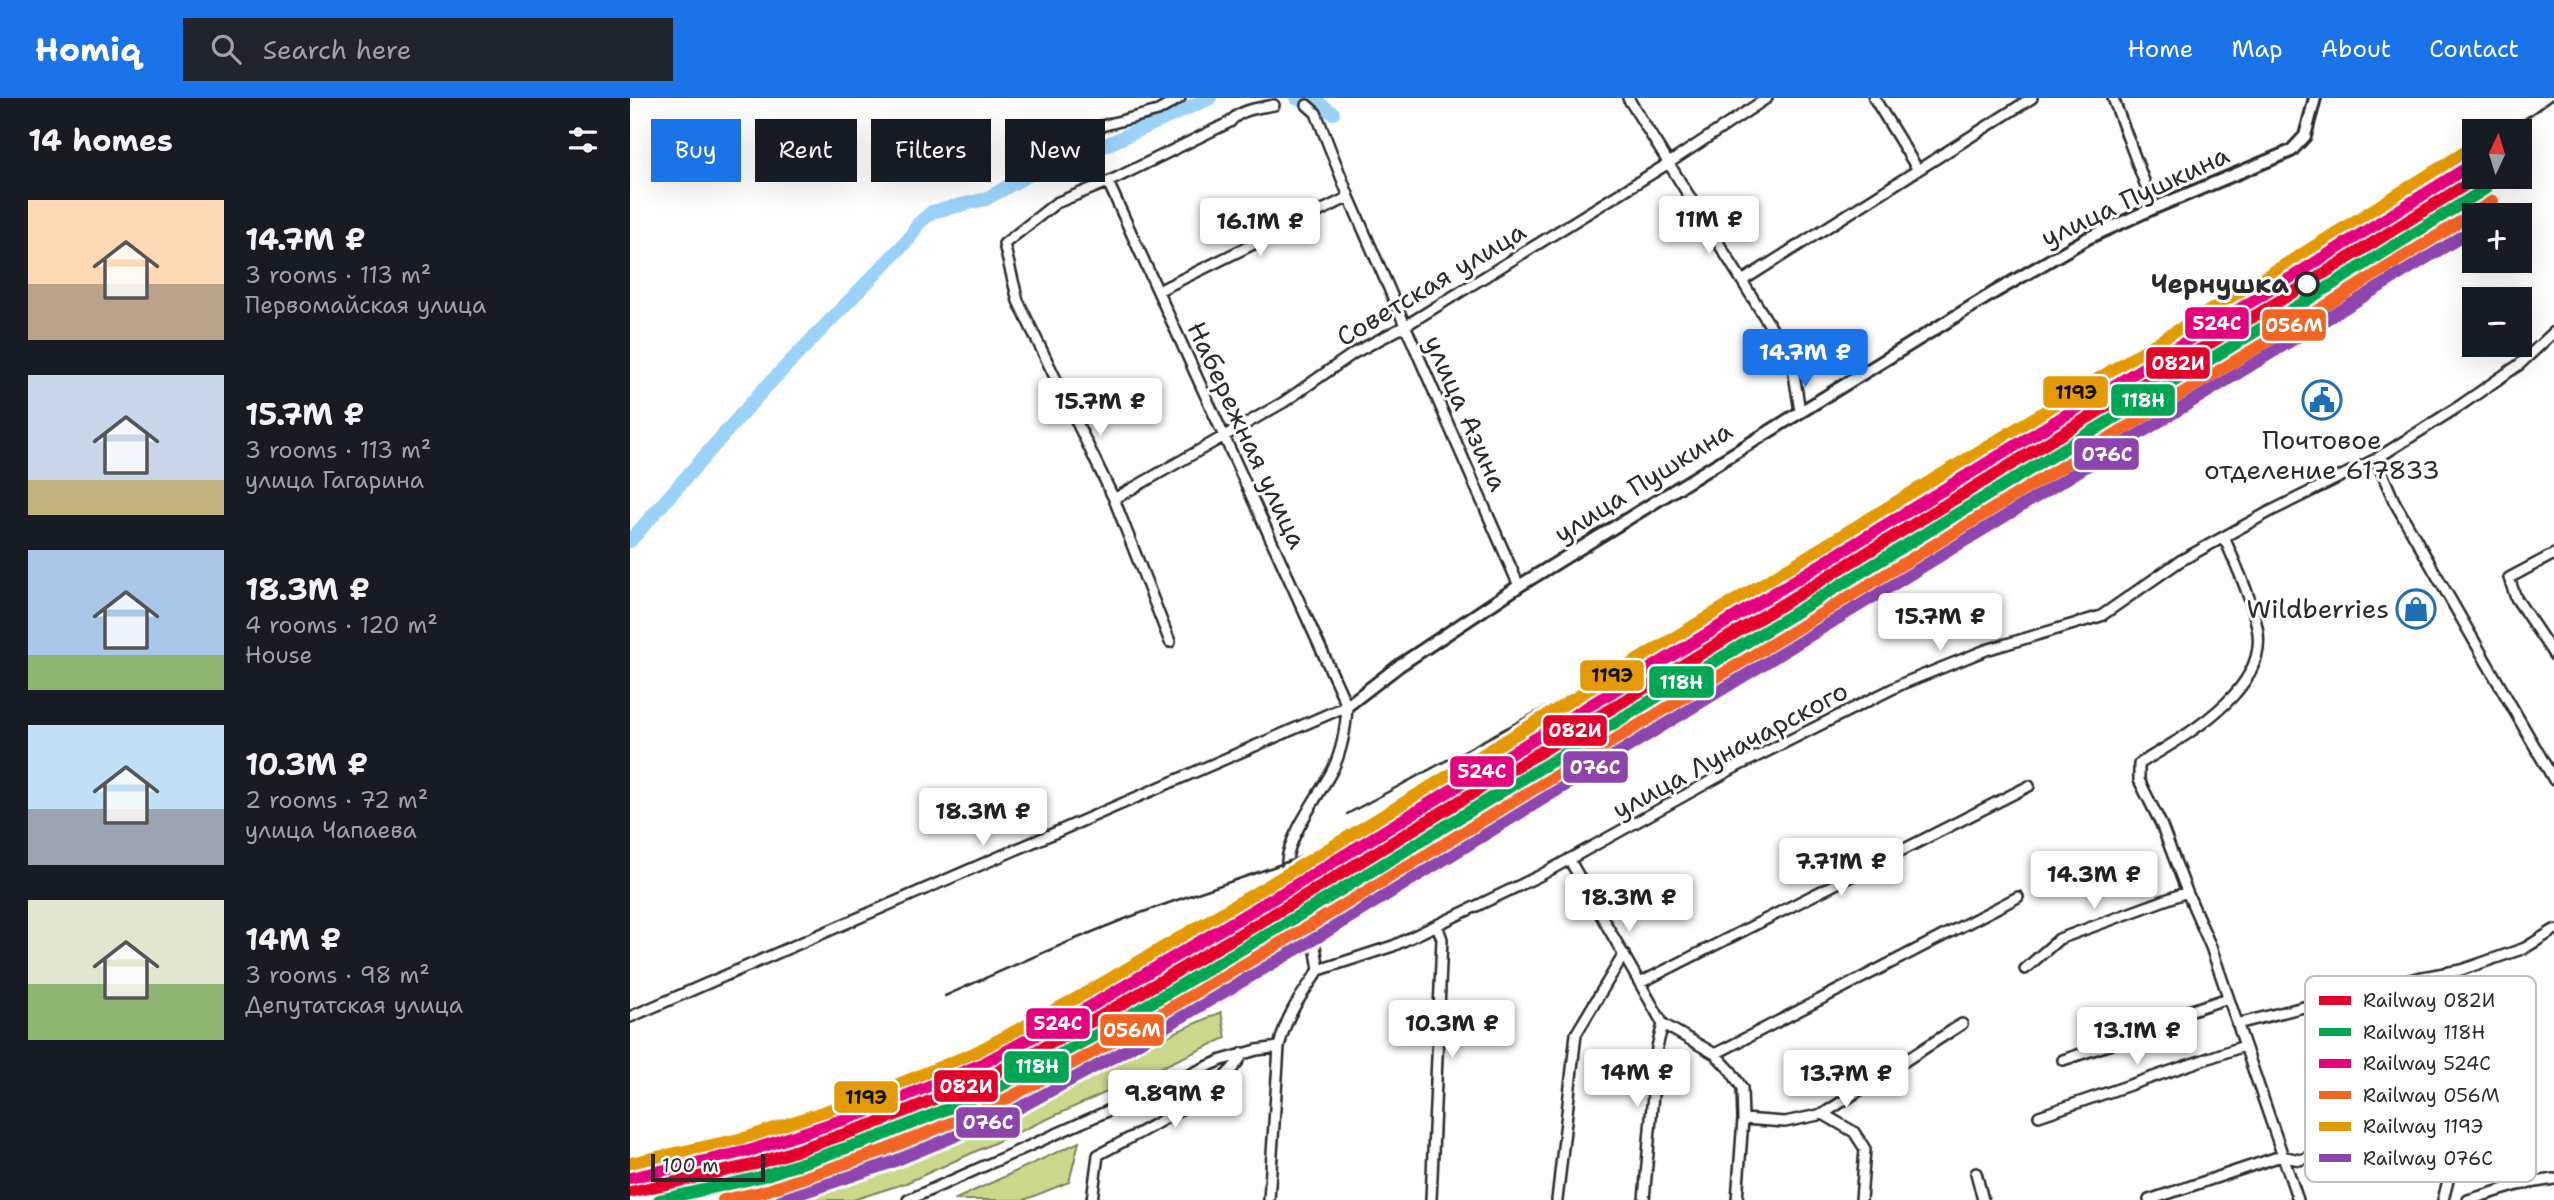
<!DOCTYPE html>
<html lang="en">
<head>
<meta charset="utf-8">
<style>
	body { margin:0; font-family:"Shantell Sans",sans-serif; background:#20242c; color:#f1f3f6; height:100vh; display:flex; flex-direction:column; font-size:26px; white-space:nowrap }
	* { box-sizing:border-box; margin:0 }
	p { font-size:23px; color:#9ea1a6 }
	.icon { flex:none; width:38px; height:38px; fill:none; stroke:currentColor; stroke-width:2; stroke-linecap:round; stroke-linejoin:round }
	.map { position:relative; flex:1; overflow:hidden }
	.sheet { display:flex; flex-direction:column; background:#171b24; width:630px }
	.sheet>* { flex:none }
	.guide { position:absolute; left:21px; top:21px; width:665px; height:63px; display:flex; gap:14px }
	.needle { width:46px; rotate:4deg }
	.buttons { position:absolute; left:1832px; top:21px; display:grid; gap:14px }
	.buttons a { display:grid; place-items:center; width:70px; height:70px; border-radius:0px; background:#171b24; box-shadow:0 7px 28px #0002; font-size:35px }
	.scale { position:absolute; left:21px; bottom:18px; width:114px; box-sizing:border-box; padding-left:7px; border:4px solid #2b2b2b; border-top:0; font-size:19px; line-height:24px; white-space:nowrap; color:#2b2b2b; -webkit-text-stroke:5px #fff; paint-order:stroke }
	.price { position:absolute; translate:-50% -60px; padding:0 16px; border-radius:7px; background:#fff; color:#222; font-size:23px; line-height:46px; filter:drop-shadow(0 2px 4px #0008) }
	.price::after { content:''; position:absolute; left:50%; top:42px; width:21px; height:16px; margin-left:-10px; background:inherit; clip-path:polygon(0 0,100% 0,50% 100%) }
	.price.current { background:#1a73e8; color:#fff }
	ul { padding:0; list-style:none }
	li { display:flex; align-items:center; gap:21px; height:175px; padding:0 28px }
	li span { display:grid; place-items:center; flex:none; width:196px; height:140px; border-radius:0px; color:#555 }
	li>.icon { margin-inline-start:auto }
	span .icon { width:84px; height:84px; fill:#fffc; stroke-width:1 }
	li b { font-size:30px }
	h2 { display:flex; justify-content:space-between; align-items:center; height:84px; padding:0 28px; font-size:30px }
	.pill { padding:0 24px; border-radius:0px; background:#171b24; box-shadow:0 7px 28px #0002; font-size:24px; line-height:63px }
	.pill.current { background:#1a73e8; color:#fff }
	header { display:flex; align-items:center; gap:42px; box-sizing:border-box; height:98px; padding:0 35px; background:#1a73e8; color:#fff }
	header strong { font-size:33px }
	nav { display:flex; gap:38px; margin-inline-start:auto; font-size:24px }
	.search { width:490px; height:63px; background:#20242c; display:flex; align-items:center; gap:18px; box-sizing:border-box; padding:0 24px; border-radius:0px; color:#9ea1a6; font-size:26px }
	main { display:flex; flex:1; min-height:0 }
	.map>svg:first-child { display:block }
	.green { fill:#cbd88c; stroke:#7b825c; stroke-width:2 }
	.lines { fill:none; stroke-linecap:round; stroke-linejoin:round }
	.river { stroke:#9bd2fa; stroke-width:14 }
	.minor-casing { stroke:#2b2b2b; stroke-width:14 }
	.major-casing { stroke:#2b2b2b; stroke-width:16 }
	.minor { stroke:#fff; stroke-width:9 }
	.major { stroke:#fff; stroke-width:10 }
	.rail { stroke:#2b2b2b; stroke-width:2.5 }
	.rail-1-casing { stroke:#fff; stroke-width:18 }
	.rail-2-casing { stroke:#fff; stroke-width:18 }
	.rail-3-casing { stroke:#fff; stroke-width:18 }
	.rail-4-casing { stroke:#fff; stroke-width:18 }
	.rail-5-casing { stroke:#fff; stroke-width:18 }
	.rail-6-casing { stroke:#fff; stroke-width:18 }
	.rail-1 { stroke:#e4002b; stroke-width:12 }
	.rail-2 { stroke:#00a651; stroke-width:12 }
	.rail-3 { stroke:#e5007d; stroke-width:12 }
	.rail-4 { stroke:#f26522; stroke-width:12 }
	.rail-5 { stroke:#e39a04; stroke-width:12 }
	.rail-6 { stroke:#8e44ad; stroke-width:12 }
	.stop-dot { fill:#fff; stroke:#2b2b2b; stroke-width:3.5 }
	.labels { text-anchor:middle; stroke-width:6; stroke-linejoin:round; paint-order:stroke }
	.street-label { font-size:26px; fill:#2b2b2b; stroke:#fff }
	.stop-label { font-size:26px; font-weight:bold; fill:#2b2b2b; stroke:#fff; text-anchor:end }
	.poi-label { font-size:26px; fill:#2b2b2b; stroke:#fff }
	.key { fill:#fff; stroke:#bfbfbf; stroke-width:2 }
	.key-label { font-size:19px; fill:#2b2b2b }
	.line-badge { stroke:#fff; stroke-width:2.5 }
	.badge-label { font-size:19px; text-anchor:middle; font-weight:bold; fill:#fff }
	.pale-badge-label { font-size:19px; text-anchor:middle; font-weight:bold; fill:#111 }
</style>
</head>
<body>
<header>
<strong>Homiq</strong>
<div class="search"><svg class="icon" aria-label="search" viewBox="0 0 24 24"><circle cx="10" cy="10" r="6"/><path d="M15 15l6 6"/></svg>Search here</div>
<nav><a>Home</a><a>Map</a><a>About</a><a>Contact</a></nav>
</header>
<main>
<section class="sheet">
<h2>14 homes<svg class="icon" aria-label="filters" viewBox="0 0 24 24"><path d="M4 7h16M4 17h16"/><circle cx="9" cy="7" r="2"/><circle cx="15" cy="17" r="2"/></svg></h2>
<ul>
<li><span style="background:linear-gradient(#ffd9b3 60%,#b9a48a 0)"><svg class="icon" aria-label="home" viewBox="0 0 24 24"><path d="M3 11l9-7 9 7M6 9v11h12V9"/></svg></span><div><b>14.7M ₽</b><p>3 rooms · 113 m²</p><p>Первомайская улица</p></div></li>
<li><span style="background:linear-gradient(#c9d6e8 75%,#c2b280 0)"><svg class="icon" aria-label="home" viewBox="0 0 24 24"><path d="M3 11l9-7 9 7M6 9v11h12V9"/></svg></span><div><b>15.7M ₽</b><p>3 rooms · 113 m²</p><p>улица Гагарина</p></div></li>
<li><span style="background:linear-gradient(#a9c7e8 75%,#8fb573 0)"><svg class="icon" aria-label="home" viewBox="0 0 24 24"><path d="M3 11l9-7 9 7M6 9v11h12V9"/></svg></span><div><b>18.3M ₽</b><p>4 rooms · 120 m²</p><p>House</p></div></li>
<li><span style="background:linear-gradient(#bfe0f5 60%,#9aa5b1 0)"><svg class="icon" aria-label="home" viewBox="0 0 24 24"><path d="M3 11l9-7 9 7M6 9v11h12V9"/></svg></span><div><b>10.3M ₽</b><p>2 rooms · 72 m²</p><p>улица Чапаева</p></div></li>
<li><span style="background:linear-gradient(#dfe7d0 60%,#8fb573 0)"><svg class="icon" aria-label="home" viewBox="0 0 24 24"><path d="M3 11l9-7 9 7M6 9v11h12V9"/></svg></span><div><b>14M ₽</b><p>3 rooms · 98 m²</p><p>Депутатская улица</p></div></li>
</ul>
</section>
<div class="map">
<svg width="1924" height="1102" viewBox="0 0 1924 1102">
	<rect width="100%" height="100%" fill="#fff"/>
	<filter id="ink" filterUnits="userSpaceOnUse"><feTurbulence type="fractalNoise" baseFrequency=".0143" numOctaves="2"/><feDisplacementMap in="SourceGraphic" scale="14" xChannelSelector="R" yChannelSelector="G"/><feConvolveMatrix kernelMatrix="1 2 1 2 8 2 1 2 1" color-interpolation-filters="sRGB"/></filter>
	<g filter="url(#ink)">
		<!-- green -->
		<path class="green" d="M591,914L596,940L276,1085L223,1102H130L264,1059Z
			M449,1044L439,1084L394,1102H324Z"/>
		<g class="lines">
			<!-- river -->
			<path class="river" d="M666,0L687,4L703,15
				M0,443L133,292L279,141L288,126L302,114L356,101L421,64L467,51L580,0"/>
			<!-- minor casing -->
			<g class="minor-casing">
				<path id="minor" d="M998,0L1157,255L1163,270L1170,313
					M1244,0L1288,72
					M1483,0L1524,110
					M677,7L686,15L719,99L889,488
					M460,31L528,13L550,0
					M478,84L717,608C716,629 712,652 703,671C691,694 658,739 657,763C656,781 671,798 676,814C683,833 686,852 689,872
					M1112,183L1402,0
					M528,193L719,99
					M1746,361L1764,403L1924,682
					M484,401L654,304L724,255L775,228L1039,65L1137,0
					M1594,439C1606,468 1621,498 1627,529C1641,592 1553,639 1509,666V682L1531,726L1557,794L1581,849L1668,1102
					M1924,456L1879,480L1886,500L1924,557
					M540,544L484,401L388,203L374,146L426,105L478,84L600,24C610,11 629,10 644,7
					M939,761L1033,926L1085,956L1101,973L1112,990L1113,1021L1107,1102
					M1395,871L1429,841L1557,794
					M689,872L763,848L909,778L1106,669L1274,585L1356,552L1471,518L1550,463L1639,414L1746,361L1831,307L1890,266L1924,234
					M1787,880L1818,1019L1821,1071L1813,1102
					M1010,885L1399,688
					M0,919L717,608
					M1607,926L1787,880L1831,872L1895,850L1924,832
					M1085,956L1388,799
					M1433,962L1496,941L1544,918L1598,900
					M1193,1016L1332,926
					M1409,1018L1614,948
					M1113,1021L1155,1024L1193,1016L1224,1034L1235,1051L1231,1102
					M1346,1075L1353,1102
					M278,1102L592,962L627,952L649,949
					M462,1102L468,1057C506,1036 595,994 613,955
					M639,1102L649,949C656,917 670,899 689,872
					M801,1102L812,841L807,827
					M927,1102L946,936L994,856
					M1014,1102L1027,949L1033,926
					M1519,1102L1651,1058L1670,1062L1793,1019
					M1838,1102L1888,1087L1924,1081"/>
			</g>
			<!-- major casing -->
			<g class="major-casing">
				<path id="major" d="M717,608L770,567L889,488L1365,194L1458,140L1524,110L1661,53L1675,38L1685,0"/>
			</g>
			<!-- minor -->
			<use href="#minor" class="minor"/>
			<!-- major -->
			<use href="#major" class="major"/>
			<!-- rail -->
			<path class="rail" d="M1878,33L1924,0
				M1024,560L1080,519L1302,380L1660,161L1844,53
				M717,716L962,584L1050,530
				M315,898C376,871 437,843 500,819C580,789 665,765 743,729C796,705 842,667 892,638"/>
			<!-- rail-1 casing -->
			<g class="rail-1-casing">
				<path id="rail-1" d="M0,1094L126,1066L244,1026L358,979L468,920L671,800L1677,186L1848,79"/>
			</g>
			<!-- rail-2 casing -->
			<g class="rail-2-casing">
				<path id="rail-2" d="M29,1102L130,1079L249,1039L365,991L475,932L678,812L1684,198L1855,91"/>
			</g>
			<!-- rail-3 casing -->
			<g class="rail-3-casing">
				<path id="rail-3" d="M0,1080L122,1052L239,1013L352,966L461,908L664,788L1670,174L1841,67"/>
			</g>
			<!-- rail-4 casing -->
			<g class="rail-4-casing">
				<path id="rail-4" d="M93,1102L135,1093L255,1052L371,1004L482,944L686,824L1692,210L1863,103"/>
			</g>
			<!-- rail-5 casing -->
			<g class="rail-5-casing">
				<path id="rail-5" d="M0,1065L118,1039L234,1000L346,954L454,896L657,776L1662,162L1833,55"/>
			</g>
			<!-- rail-6 casing -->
			<g class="rail-6-casing">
				<path id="rail-6" d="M151,1102L260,1065L374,1018L489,956L693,836L1844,131"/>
			</g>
			<!-- rail-1 -->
			<use href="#rail-1" class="rail-1"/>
			<!-- rail-2 -->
			<use href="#rail-2" class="rail-2"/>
			<!-- rail-3 -->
			<use href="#rail-3" class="rail-3"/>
			<!-- rail-4 -->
			<use href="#rail-4" class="rail-4"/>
			<!-- rail-5 -->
			<use href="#rail-5" class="rail-5"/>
			<!-- rail-6 -->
			<use href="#rail-6" class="rail-6"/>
		</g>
	</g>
	<!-- icons -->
	<defs>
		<g id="civic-ring" transform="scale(2.0125)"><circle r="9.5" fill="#fff" stroke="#1f6fb2" stroke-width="1.5"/><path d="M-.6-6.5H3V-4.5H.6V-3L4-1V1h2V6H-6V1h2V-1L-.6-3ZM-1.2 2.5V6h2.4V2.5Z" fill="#1f6fb2"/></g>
		<g id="shop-ring" transform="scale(2.0125)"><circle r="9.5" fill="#fff" stroke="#1f6fb2" stroke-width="1.5"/><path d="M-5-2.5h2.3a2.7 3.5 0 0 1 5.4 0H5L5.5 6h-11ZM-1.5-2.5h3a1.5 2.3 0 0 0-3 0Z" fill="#1f6fb2"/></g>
	</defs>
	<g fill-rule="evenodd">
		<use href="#civic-ring" x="1692" y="302"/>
		<use href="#shop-ring" x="1786" y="511"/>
	</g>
	<!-- markers -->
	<circle class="stop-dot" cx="1677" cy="186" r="11"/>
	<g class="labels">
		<!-- street labels -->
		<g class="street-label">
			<text transform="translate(1505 98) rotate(-25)" y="9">улица Пушкина</text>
			<text transform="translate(801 186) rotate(-31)" y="9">Советская улица</text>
			<text transform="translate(836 315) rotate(66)" y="9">улица Азина</text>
			<text transform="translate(617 337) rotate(65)" y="9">Набережная улица</text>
			<text transform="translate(1013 384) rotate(-32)" y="9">улица Пушкина</text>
			<text transform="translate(1100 652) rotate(-28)" y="9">улица Луначарского</text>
		</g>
		<!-- stop labels -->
		<g class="stop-label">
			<text x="1659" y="195">Чернушка</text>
		</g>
		<!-- poi labels -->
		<g class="poi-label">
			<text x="1692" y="351">Почтовое<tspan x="1692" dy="30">отделение 617833</tspan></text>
			<text x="1759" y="520" text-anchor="end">Wildberries</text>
		</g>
	</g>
	<!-- legend -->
	<rect x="1675" y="878" width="231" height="206" rx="10" class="key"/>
	<rect x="1689" y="898" width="32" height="9" fill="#e4002b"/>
	<rect x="1689" y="930" width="32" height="8" fill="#00a651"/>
	<rect x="1689" y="961" width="32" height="9" fill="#e5007d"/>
	<rect x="1689" y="993" width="32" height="8" fill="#f26522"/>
	<rect x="1689" y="1024" width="32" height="9" fill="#e39a04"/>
	<rect x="1689" y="1056" width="32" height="8" fill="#8e44ad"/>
	<g class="key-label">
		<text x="1733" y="909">Railway 082И</text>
		<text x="1733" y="941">Railway 118Н</text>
		<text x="1733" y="972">Railway 524С</text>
		<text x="1733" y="1004">Railway 056М</text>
		<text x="1733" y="1035">Railway 119Э</text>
		<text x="1733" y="1067">Railway 076С</text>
	</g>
	<g class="line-badge">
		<rect x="1554" y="208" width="66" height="34" rx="7" fill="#e5007d"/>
		<rect x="1631" y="210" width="66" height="34" rx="7" fill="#f26522"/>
		<rect x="1515" y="248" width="66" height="34" rx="7" fill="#e4002b"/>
		<rect x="1412" y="277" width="67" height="34" rx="7" fill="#e39a04"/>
		<rect x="1480" y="285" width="66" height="34" rx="7" fill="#00a651"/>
		<rect x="1443" y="339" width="67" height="34" rx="7" fill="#8e44ad"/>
		<rect x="949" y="561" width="66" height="33" rx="7" fill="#e39a04"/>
		<rect x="1018" y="567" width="67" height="34" rx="7" fill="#00a651"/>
		<rect x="912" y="616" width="66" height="33" rx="7" fill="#e4002b"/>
		<rect x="932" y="652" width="67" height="34" rx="7" fill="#8e44ad"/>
		<rect x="819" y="657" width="66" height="33" rx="7" fill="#e5007d"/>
		<rect x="395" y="909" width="66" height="33" rx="7" fill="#e5007d"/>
		<rect x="469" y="915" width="66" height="34" rx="7" fill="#f26522"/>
		<rect x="373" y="952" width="67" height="34" rx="7" fill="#00a651"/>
		<rect x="303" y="971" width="66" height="34" rx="7" fill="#e4002b"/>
		<rect x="203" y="982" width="66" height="34" rx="7" fill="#e39a04"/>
		<rect x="325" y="1008" width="66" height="33" rx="7" fill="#8e44ad"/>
	</g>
	<g class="badge-label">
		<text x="1587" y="232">524С</text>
		<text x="1664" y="234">056М</text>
		<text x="1548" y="272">082И</text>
		<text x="1513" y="309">118Н</text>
		<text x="1477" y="363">076С</text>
		<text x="1051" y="591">118Н</text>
		<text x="945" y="639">082И</text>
		<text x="965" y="676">076С</text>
		<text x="852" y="680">524С</text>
		<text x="428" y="932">524С</text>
		<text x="502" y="939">056М</text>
		<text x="407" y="975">118Н</text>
		<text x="336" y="995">082И</text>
		<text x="358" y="1031">076С</text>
	</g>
	<g class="pale-badge-label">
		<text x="1446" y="301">119Э</text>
		<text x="982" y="584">119Э</text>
		<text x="236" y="1006">119Э</text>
	</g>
</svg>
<div class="buttons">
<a><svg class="needle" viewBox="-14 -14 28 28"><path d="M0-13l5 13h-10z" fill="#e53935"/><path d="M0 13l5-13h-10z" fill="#9ea1a6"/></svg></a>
<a>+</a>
<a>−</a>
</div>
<div class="scale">100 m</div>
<b class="price" style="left:1079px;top:158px">11M ₽</b>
<b class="price" style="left:630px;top:160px">16.1M ₽</b>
<b class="price current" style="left:1175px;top:291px">14.7M ₽</b>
<b class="price" style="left:470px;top:340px">15.7M ₽</b>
<b class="price" style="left:1310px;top:555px">15.7M ₽</b>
<b class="price" style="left:353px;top:750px">18.3M ₽</b>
<b class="price" style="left:1211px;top:800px">7.71M ₽</b>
<b class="price" style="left:1464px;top:813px">14.3M ₽</b>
<b class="price" style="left:999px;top:836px">18.3M ₽</b>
<b class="price" style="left:822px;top:962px">10.3M ₽</b>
<b class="price" style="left:1507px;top:969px">13.1M ₽</b>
<b class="price" style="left:1007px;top:1011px">14M ₽</b>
<b class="price" style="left:1216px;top:1012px">13.7M ₽</b>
<b class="price" style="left:545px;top:1032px">9.89M ₽</b>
<div class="guide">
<a class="pill current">Buy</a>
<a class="pill">Rent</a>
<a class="pill">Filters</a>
<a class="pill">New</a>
</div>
</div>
</main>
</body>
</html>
